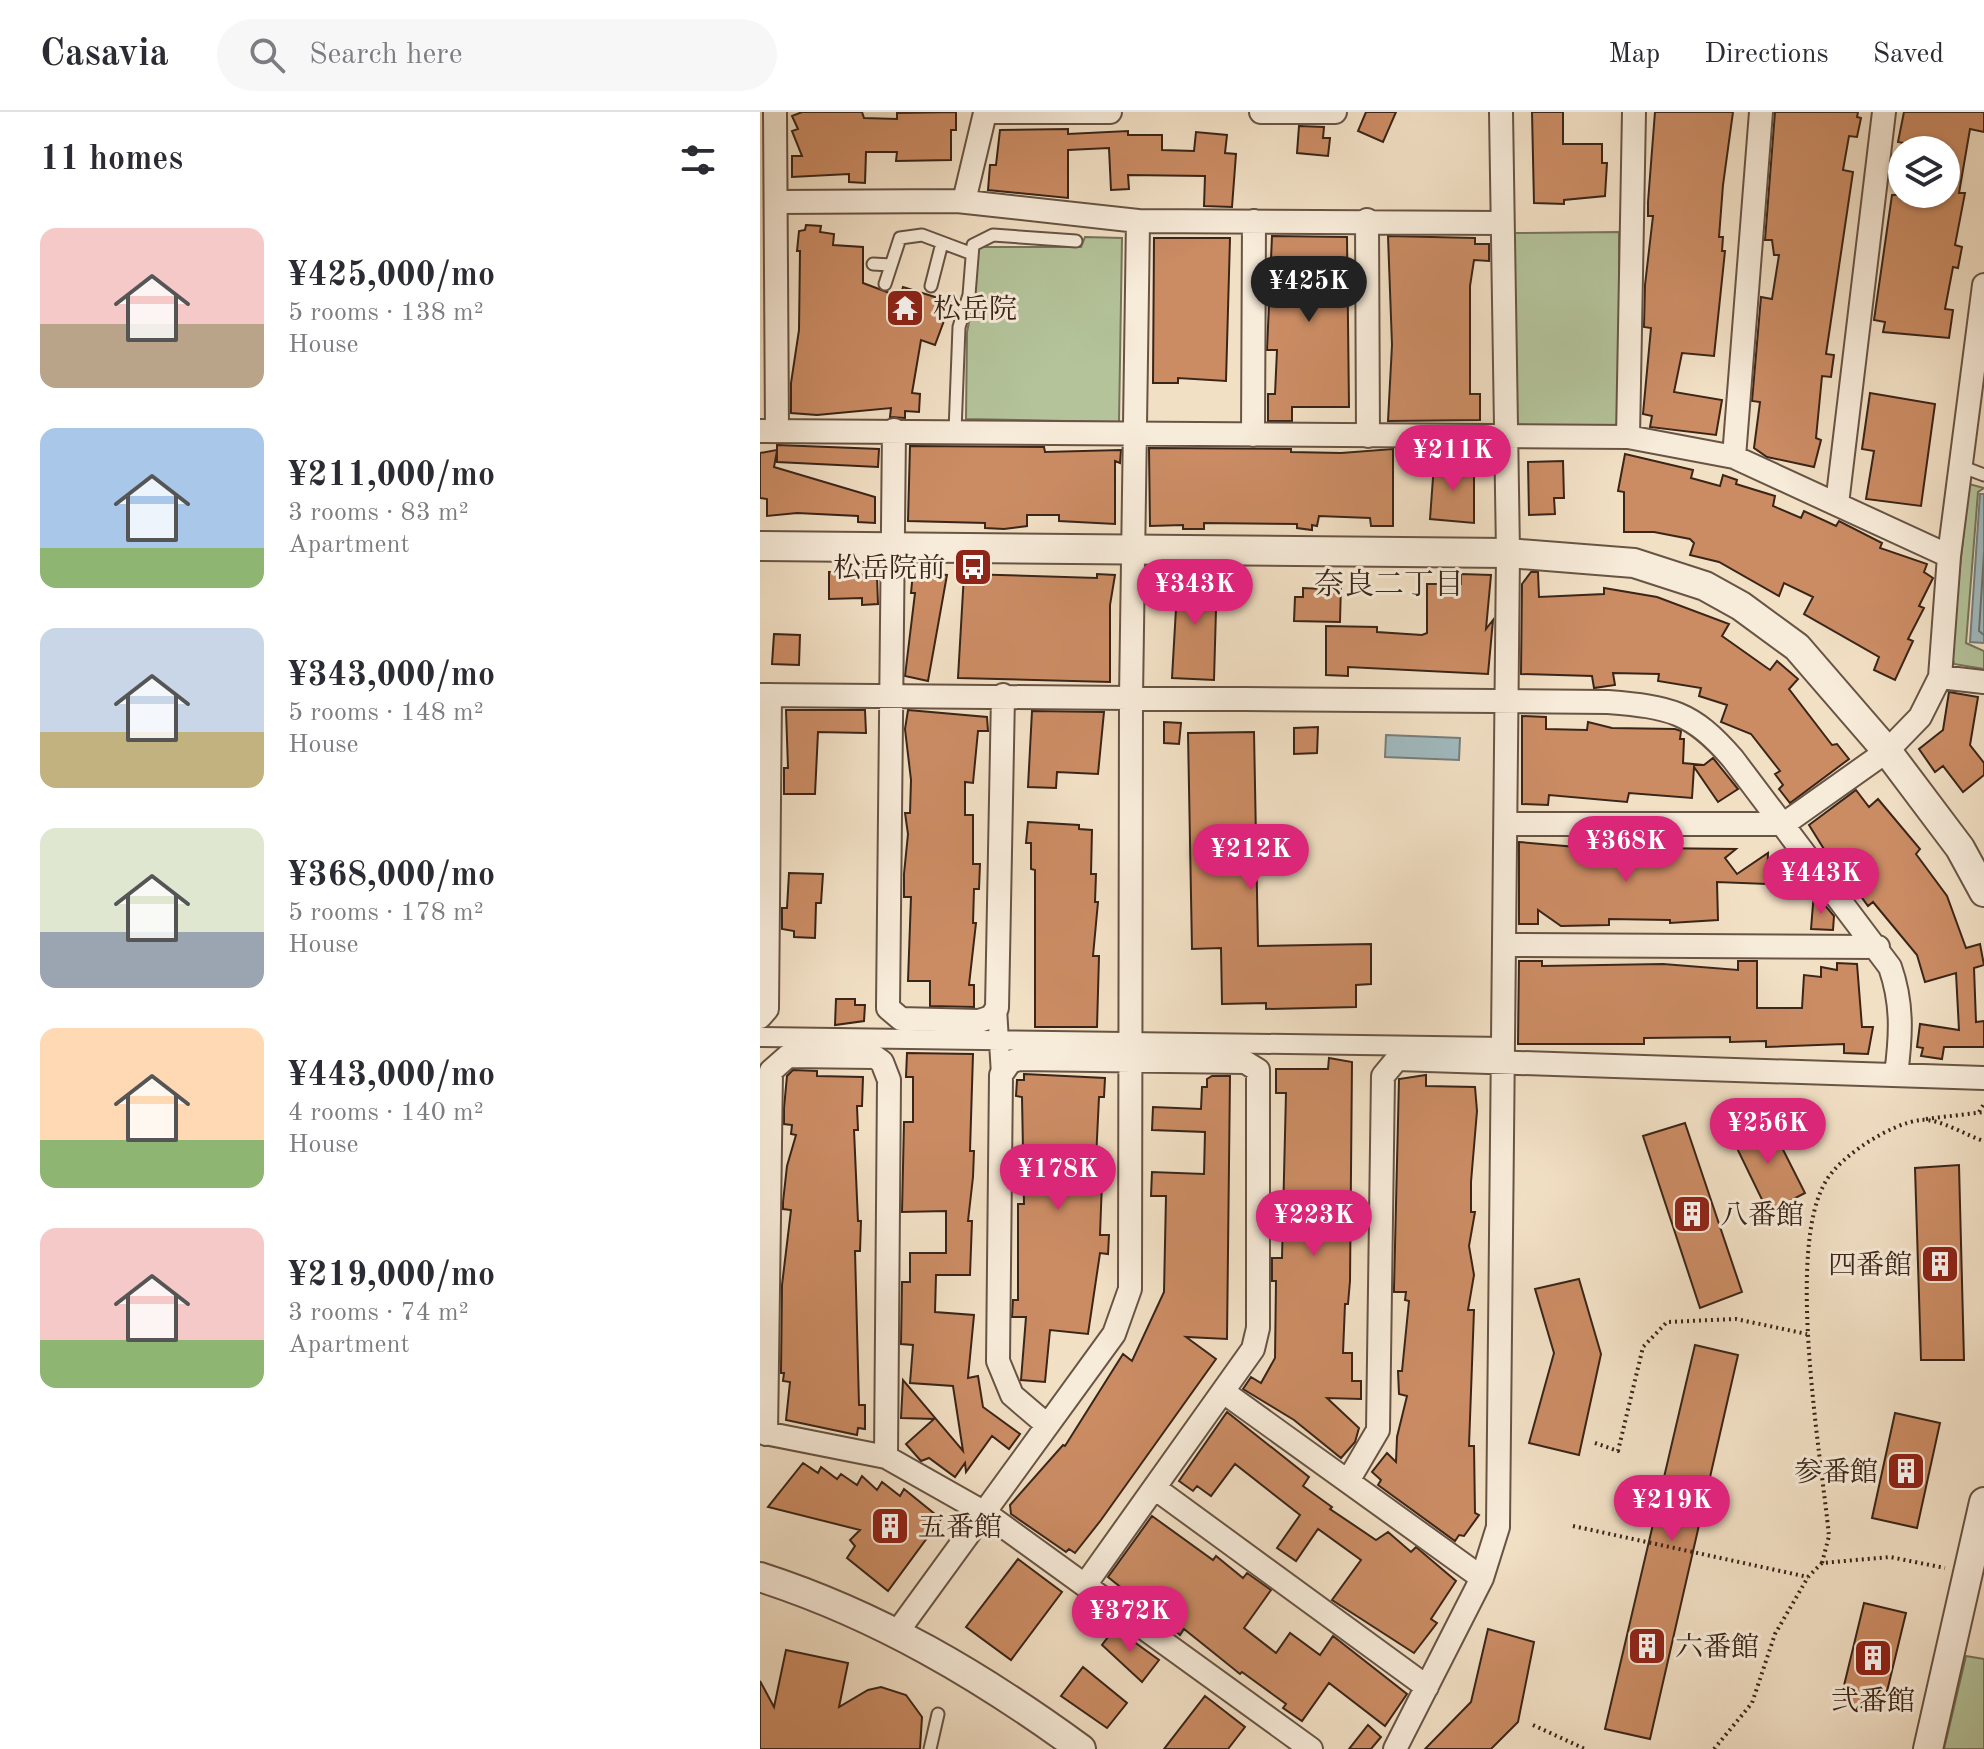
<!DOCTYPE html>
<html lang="en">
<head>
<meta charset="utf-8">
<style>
	body { margin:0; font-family:"Old Standard TT","Noto Serif JP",serif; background:#f7f7f7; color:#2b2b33; height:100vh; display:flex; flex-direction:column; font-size:30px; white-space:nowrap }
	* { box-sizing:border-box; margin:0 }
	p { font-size:26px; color:#7c7c81 }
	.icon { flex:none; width:44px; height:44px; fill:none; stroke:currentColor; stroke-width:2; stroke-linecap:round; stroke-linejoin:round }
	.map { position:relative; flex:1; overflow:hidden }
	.details { display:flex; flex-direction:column; background:#fff; width:760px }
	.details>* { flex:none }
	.tools { position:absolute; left:1128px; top:24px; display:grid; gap:16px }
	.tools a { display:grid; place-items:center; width:72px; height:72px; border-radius:50%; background:#fff; box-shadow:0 2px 6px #0004; font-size:40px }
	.price { position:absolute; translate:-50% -68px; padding:0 18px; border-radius:28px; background:#db2777; color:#fff; font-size:26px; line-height:52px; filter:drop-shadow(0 2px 4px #0008) }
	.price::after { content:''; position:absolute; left:50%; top:48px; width:24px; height:18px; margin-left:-12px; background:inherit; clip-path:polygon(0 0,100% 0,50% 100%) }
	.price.selected { background:#222; color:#fff }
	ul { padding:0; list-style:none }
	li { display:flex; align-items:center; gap:24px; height:200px; padding:0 40px }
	li span { display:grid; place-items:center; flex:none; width:224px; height:160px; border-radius:16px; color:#555 }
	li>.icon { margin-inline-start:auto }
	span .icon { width:96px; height:96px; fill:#fffc; stroke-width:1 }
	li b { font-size:34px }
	h2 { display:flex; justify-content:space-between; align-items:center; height:96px; padding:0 40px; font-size:34px }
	header { display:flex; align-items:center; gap:48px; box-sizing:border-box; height:112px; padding:0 40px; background:#fff; border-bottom:2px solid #e1e1e2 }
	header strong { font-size:38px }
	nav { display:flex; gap:44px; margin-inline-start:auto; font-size:28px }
	.search { width:560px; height:72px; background:#f7f7f7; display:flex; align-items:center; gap:20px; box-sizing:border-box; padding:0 28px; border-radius:44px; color:#7c7c81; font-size:30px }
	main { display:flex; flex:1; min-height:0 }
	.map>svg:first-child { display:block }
	.green { fill:#b4c39a; stroke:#77745a; stroke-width:2 }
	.water { fill:#a0babf; stroke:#777e7d; stroke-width:2 }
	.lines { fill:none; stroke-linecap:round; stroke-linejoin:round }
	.shore { stroke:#6d706c; stroke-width:2 }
	.building { fill:#cb8c64; stroke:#3a2519; stroke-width:2 }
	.service-casing { stroke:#685444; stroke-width:15 }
	.pedestrian-casing { stroke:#685444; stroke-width:22 }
	.minor-casing { stroke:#685444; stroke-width:26 }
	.tertiary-casing { stroke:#685444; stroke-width:32 }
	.path { stroke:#3a2519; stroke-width:4; stroke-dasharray:2 4; stroke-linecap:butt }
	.service { stroke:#f7ebd9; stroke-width:11 }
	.pedestrian { stroke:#f7ebd9; stroke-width:18 }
	.minor { stroke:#f7ebd9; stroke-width:22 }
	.tertiary { stroke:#f7ebd9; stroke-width:28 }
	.labels { text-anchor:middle; stroke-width:6; stroke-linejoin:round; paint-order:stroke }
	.poi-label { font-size:28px; fill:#3a2519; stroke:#f7ebd9; text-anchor:start }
	.neighbourhood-label { font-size:30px; fill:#3a2519; stroke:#f7ebd9 }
</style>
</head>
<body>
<header>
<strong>Casavia</strong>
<div class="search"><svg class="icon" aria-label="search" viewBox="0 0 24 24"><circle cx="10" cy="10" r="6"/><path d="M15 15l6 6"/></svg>Search here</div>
<nav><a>Map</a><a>Directions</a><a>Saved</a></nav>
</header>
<main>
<section class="details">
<h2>11 homes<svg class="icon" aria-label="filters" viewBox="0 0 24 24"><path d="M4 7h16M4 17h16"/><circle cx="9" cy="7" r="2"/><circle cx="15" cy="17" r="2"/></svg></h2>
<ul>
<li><span style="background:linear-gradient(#f6c9c9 60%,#b9a48a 0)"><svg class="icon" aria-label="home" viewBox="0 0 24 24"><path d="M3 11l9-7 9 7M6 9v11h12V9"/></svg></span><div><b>¥425,000/mo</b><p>5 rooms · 138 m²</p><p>House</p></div></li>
<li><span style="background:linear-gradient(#a9c7e8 75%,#8fb573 0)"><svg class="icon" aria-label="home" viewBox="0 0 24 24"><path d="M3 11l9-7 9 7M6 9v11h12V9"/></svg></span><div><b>¥211,000/mo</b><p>3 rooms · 83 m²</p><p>Apartment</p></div></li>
<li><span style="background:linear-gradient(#c9d6e8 65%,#c2b280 0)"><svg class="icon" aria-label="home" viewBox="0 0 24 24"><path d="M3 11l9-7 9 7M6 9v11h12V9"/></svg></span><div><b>¥343,000/mo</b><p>5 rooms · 148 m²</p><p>House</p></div></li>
<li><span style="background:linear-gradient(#dfe7d0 65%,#9aa5b1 0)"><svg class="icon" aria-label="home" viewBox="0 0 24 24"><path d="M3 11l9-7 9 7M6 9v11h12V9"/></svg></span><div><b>¥368,000/mo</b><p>5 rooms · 178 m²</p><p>House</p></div></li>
<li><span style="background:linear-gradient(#ffd9b3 70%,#8fb573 0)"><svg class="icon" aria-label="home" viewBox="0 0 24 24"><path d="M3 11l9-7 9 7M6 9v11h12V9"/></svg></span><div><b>¥443,000/mo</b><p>4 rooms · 140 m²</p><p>House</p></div></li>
<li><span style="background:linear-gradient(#f6c9c9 70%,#8fb573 0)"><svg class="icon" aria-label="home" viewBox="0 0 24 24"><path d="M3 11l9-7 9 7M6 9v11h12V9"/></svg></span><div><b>¥219,000/mo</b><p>3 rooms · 74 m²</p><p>Apartment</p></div></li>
</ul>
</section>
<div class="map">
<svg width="1224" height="1637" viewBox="0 0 1224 1637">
	<rect width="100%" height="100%" fill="#f2e0c5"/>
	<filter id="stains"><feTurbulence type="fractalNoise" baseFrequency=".0025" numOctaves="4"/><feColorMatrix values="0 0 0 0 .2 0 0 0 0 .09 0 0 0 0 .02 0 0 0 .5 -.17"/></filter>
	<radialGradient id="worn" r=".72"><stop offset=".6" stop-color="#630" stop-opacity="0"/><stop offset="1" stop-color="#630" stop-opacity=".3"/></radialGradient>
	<!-- green -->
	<path class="green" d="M859,120V322L753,320L754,121Z
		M325,125L362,126L359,310L206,307L207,220L214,185L216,135H321Z
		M1209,372L1224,376L1218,380L1206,531L1224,539V557L1194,552L1191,538Z
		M1206,1544L1224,1547V1637H1184Z"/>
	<!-- water -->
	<path class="water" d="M1220,382H1224V531L1210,530Z
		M626,623L700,626L699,648L625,645Z"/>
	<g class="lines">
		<!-- shore -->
		<path class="shore" d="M1224,441L1219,519L1224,523"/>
	</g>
	<!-- building -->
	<path class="building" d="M42,0H102L104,6L137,7V1L196,0V18H191V48L136,49L137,40H106L105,71L89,70V62L32,65V44H42L32,19L38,17L32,4Z
		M606,0H636L623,30L598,19Z
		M772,0H803V32H842V51H847L845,84L804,88V92L774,91Z
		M895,0H973L963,73L959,125H963L962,139H965L954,244L922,241L914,280L962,288L956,323L890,315L892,304L883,302L891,216L884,215L885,173L893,104H888V90Z
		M1015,0H1098L1097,5L1101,6L1097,25L1089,24L1083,58L1093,60L1066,242L1074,243L1071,265L1062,264L1056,326L1061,328L1054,355L1007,345L994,336L1000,290L992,289L1001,185L1012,187L1019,143H1014L1012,128H1005Z
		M1144,0H1224V20L1210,17L1199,81H1205L1195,133L1202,135L1198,156L1193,155L1185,197L1193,198L1189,226L1123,220L1125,210L1114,208L1132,83L1186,82V38L1143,36L1144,31L1138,30Z
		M539,14L564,15L563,26H570L568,44L537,41Z
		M308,17V22L368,19V23H402V38L434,39L436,20L467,23L465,41L476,42L472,95L444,94L445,64L368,63L369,77L351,78L349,36L308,38V86L228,78L230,53H236L240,18Z
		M46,113L61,114L60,120L74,122L73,133L103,135V171L140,185L143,175L191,190L175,233L161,228L152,281L160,282L159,300L145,299V306L130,305L131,296L57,303L31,301V271L39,218L40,139H37L39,119L45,118Z
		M512,124L587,125L589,295H532V309H508V282H515L517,238H507Z
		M628,124L715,126V132H729V149L714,148L710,174V282H720V308L628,309L632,233Z
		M394,126H470L466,269L418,266V271H393Z
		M1110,281L1175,292L1161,394L1106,387L1114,339L1102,337Z
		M17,333L119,337L118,355L17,350V339L14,355L115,385V411L98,410V404L37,401L7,404V387L0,386V341L17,338Z
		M150,334L284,335L285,340L361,338L360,351L355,349V412L299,409V403H267V414L244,417L225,416V411L148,409Z
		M389,336L531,337V340L581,341L633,337V414H611L610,406L559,404L557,414L552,413V418L537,416V412L444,411V417H423V413L390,414Z
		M865,342L933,358L931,366L960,374L963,363L977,368L976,372L1015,384L1013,394L1041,406L1044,399L1076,414L1079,409L1122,431L1120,436L1167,452L1164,460L1173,466L1159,494L1164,496L1148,527L1153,529L1135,568L1114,558L1119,545L1044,502L1053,485L1024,471L1019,484L959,450L930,443L934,431L930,427L894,420H864V380L858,379Z
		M803,349L804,386H794L795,402L769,403L768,350Z
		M674,352L714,353V411L670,407Z
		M69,460L117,464L118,492L102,493V486L69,487Z
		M153,460L187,463L168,569L145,564L155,481H151Z
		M771,460H778L779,485L844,482V476L897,485L969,512L962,524L1010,558L1017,549L1038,567L1029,577L1072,633L1077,632L1089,647L1030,691L1019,677L1023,673L1015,662L1020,659L991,622L961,610L967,593L939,584L941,576L898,569L899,562L853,561L855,573L834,576L832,564L761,562L762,472Z
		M204,462L337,466V462L355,463L350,493V570L198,566Z
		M418,462H457L454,568L412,566Z
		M701,462L731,463L726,517L733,508L728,562L588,555V564L566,563V514L617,515V520L662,523L667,521V472H701Z
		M562,471H581L580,510L534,509L535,485H543V476L562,477Z
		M14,522L40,523L39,553L12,552Z
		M1189,580L1218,585L1210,633L1224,651V663L1203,680L1183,654L1175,660L1159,637L1183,618Z
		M26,598H105L106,621L58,620L55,682H24V656H28Z
		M148,598L227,605L228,619H218L213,671L205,670V703H213V752H220L219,777H214L213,811H216L209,873H214V895L170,894V869H148L151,785H144V762L148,722L145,701H150L151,668L145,617Z
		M272,599L344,600L338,662L297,660L296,676L268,675Z
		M762,604L786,605V617L827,618L828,610L852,616L915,617L921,619L920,627H924L923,651L944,653L953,646L978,677L958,690L934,655L932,686L869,681L867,690L789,683L788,693L762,692Z
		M404,610L421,611L419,632L404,631Z
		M558,615L557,641L534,642V616Z
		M494,620L498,834L611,832V872L596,873V895L506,897V891L462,892L461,836L432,837L428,621Z
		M1096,678L1109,695L1118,687L1160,737L1156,742L1187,784L1206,836L1220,832L1224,853L1214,856L1216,910L1224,909V935H1184L1182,947L1161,944L1163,936L1157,935L1160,912L1199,918L1196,861L1165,870L1157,843L1113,790L1108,794L1078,753L1077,758L1049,713Z
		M268,710L319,713V717L332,718L331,762H336L335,790H338L333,844H339L337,915H275V758L271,757V731H266Z
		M759,730L816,735V740L873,742V732L889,733V736L976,737L965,746L977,762L1008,741L1007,772L957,770L958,808L910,811V808L849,807V813L801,814L778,798V812H759Z
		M29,761L63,762L61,791H56L55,826L34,825V819L22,817V796H27Z
		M1054,780L1074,804L1073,818L1051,817Z
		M759,849H782V854L903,852L978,858V849H997V896H1042L1044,863L1061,865V855L1077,858V851L1097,852L1102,915H1113L1108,942L1084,941V932L1006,935V929L970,930V925L884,926V932H758Z
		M76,887H95V893H105L104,909L75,913Z
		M147,941L213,942L210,1039H214L213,1065L208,1109H212L210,1163H176L175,1200L214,1203L208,1266L218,1264L223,1295L260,1322L249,1337L232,1324L206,1360L205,1351L195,1365L169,1346L161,1349L146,1332L174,1307L141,1306L143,1268L203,1339L193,1274L150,1271L153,1233L141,1232L142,1170H150V1141H186V1099L142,1100L144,1010H153V965H146Z
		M569,946L592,950L590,1169L588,1192H585L583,1241H592V1269H601V1287L567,1286L599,1316L595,1330L581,1346L534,1308L483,1277L491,1265L501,1271L515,1246L516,1169H512V1146H522L526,981H516V957H568Z
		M33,958L57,959V964L103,965L102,994H97L98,1018H94L98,1109H101L100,1139H95L99,1293H105V1317L98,1316L97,1323L26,1308L30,1270L23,1269L24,1261H21L22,1173L31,1098L23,1097V1090L27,1054L36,1023L31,1022L32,1013L24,1012V996L27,964Z
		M264,962L345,966L344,985H339L335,1068L342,1069L340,1123H349L348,1142L340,1141L328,1222L290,1218L285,1270L261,1268L266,1205H252L253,1188H258V1092H264L262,985L256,984L257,968H264Z
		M666,963V974L715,975L717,999L711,1070V1100H715L709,1134L714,1163L708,1198H714L709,1334H714L715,1401L719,1403L704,1424L699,1423L695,1429L618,1373L621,1368L612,1360L627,1341L636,1350L637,1325L647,1284L639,1282L638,1259H642L649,1189L645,1188L646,1180H634V1176L639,967Z
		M452,964H470L467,1227L426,1225L456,1247L341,1408L315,1441L309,1437L306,1440L251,1402L250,1393L303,1333L305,1334L363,1242L372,1249L404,1180L406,1084H391L392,1060L444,1062L445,1020L392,1018L393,995L441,997L442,975H447V967Z
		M1008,1008L1045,1081L1008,1100L972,1026Z
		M925,1011L982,1180L940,1196L883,1024Z
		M1199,1053L1204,1248H1161L1155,1056Z
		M819,1167L841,1242L819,1343L769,1331L794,1241L775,1177Z
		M935,1233L978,1243L890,1627L845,1617Z
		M467,1300L549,1365L543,1374L572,1395L570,1397L616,1428L628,1420L651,1440L656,1435L696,1469L671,1507L677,1511L654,1541L572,1488L601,1448L558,1417L536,1449L517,1436L540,1403L475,1352L451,1384L437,1374L433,1379L419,1369Z
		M1135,1301L1180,1311L1157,1416L1112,1406Z
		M43,1351L58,1361L61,1355L77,1367L81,1362L97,1373L102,1364L117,1378L122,1370L140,1384L144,1377L181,1407L128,1479L87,1446L95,1434L90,1428L100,1418L8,1395Z
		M392,1404L453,1448L456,1444L483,1466L487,1461L511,1478L484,1516L516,1541L530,1521L560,1543L573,1524L647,1582L625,1614L569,1571L542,1609L523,1596L526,1592L482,1560L480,1562L424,1517L420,1523L348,1465Z
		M258,1447L302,1480L251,1548L206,1515Z
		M1104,1491L1146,1501L1122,1600L1080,1590Z
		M355,1516L399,1548L382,1570L342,1533Z
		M728,1517L774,1530L758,1610L731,1637H665L711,1590Z
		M26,1538L88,1551L79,1595L108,1578L121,1575L146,1583L162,1605L160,1637H0V1569L14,1595Z
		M323,1555L367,1591L347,1616L301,1584Z
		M445,1584L485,1615L468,1637H404Z
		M608,1613L621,1625L611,1637H589Z"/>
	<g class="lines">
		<!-- service casing -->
		<g class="service-casing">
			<path id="service" d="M113,152L131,153
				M125,172L140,126L162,123L210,141
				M171,174L182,131
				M195,319L199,215L209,183L213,133L233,123L316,129
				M1203,355L1224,363
				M170,1637L178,1602"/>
		</g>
		<!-- pedestrian casing -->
		<g class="pedestrian-casing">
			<path id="pedestrian" d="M237,896L241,963
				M0,925L744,935"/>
		</g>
		<!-- minor casing -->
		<g class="minor-casing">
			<path id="minor" d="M15,0L17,319
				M225,0H350
				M501,0H575
				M204,89L225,1
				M16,90L197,89L378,109
				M607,108L608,324
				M134,318L128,896L141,907L219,909L231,905L237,896L243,583
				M0,319L868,325L974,345L1189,444
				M493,323L494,109
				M868,325L874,0
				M974,345L1001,0
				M1077,392L1124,0
				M1180,565L1224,570
				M0,583L848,590C909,595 932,599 973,647L1130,855C1143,892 1141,924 1136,963
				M746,712H1024L1127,639L1160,605L1180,565L1189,444L1224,173
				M745,833L1118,835
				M0,905L7,897L10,583
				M465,1281L722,1466
				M287,1313L252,1283L238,1249L241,963L250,950L259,947L485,950L498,958V1216L493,1237L325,1473
				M0,1320L126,1345L225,1401L551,1637
				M6,1322L11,959L28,944L115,945L122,950L129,968L126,1345
				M588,1369L618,1318L623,964L637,947L1224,966
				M396,1377L667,1575
				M138,1519L354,1222L370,1177L371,585L378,109L742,111
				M635,1637L722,1466L738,1415L748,441L741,0"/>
		</g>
		<!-- tertiary casing -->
		<g class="tertiary-casing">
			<path id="tertiary" d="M0,434L748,441L874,451L945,474L981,494L1037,535L1127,639L1200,736L1224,780
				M0,1465C118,1503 221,1564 321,1637
				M1168,1637L1224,1390"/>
		</g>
		<!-- path -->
		<path class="path" d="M1219,1000L1224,992
			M1166,1007L1224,1000
			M835,1331L858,1339L883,1235L907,1210L976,1207L1047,1222
			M813,1414L1048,1465
			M1062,1451L1069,1424C1061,1343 1025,1136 1066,1069C1081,1043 1132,1011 1161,1008C1179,1006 1207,1024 1224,1029
			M773,1613L825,1637
			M954,1637L992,1591L1015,1522L1048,1465L1062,1451L1130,1445L1185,1456"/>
		<!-- service -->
		<use href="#service" class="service"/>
		<!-- pedestrian -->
		<use href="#pedestrian" class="pedestrian"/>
		<!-- minor -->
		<use href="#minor" class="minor"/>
		<!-- tertiary -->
		<use href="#tertiary" class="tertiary"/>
	</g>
	<!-- icons -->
	<defs>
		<g id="temple-square" transform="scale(2)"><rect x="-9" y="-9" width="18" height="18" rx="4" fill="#8f2418" stroke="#f7ebd9"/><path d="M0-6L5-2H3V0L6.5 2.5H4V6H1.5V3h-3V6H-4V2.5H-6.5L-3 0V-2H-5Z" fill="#fff"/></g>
		<g id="bus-square" transform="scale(2)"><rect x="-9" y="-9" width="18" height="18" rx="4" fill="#8f2418" stroke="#f7ebd9"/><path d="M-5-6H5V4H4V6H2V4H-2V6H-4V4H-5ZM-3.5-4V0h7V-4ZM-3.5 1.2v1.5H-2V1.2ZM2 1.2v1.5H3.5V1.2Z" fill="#fff"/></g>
		<g id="building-square" transform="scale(2)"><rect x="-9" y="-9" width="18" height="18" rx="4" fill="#8f2418" stroke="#f7ebd9"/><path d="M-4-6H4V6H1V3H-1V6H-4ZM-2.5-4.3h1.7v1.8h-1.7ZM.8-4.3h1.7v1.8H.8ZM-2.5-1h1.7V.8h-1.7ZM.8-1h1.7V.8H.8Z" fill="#fff"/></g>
	</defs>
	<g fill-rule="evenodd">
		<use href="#temple-square" x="145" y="196"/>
		<use href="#bus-square" x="213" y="455"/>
		<use href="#building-square" x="932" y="1102"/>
		<use href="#building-square" x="1180" y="1152"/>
		<use href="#building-square" x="1146" y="1359"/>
		<use href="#building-square" x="130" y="1414"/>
		<use href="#building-square" x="887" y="1534"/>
		<use href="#building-square" x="1113" y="1546"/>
	</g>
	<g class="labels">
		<!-- poi labels -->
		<g class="poi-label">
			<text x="173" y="206">松岳院</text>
			<text x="185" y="465" text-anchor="end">松岳院前</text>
			<text x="960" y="1112">八番館</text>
			<text x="1152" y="1162" text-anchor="end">四番館</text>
			<text x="1118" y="1369" text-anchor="end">参番館</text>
			<text x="158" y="1424">五番館</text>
			<text x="915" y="1544">六番館</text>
			<text x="1113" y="1598" text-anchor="middle">弐番館</text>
		</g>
		<!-- neighbourhood labels -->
		<g class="neighbourhood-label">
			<text x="629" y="482">奈良二丁目</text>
		</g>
	</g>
	<rect width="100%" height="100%" filter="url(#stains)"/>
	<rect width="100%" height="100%" fill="url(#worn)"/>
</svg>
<div class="tools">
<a><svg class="icon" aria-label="layers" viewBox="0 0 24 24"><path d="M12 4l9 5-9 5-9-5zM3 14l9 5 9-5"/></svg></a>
</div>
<b class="price selected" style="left:549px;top:212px">¥425K</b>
<b class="price" style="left:693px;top:381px">¥211K</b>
<b class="price" style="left:435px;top:515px">¥343K</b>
<b class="price" style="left:866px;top:772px">¥368K</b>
<b class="price" style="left:491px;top:780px">¥212K</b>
<b class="price" style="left:1061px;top:804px">¥443K</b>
<b class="price" style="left:1008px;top:1054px">¥256K</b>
<b class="price" style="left:298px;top:1100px">¥178K</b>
<b class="price" style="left:554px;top:1146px">¥223K</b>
<b class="price" style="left:912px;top:1431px">¥219K</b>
<b class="price" style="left:370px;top:1542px">¥372K</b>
</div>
</main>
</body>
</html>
